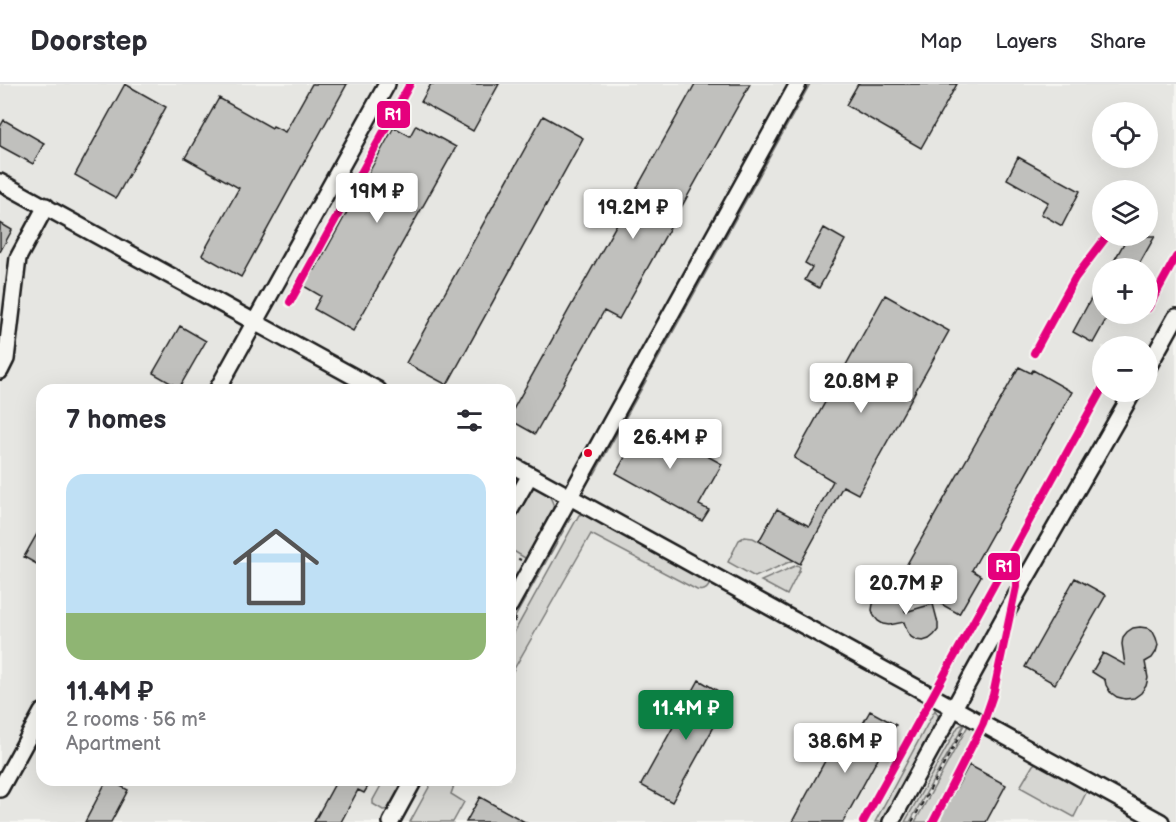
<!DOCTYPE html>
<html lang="en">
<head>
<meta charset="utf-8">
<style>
	body { margin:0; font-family:"Balsamiq Sans",sans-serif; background:#f7f7f7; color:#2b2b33; height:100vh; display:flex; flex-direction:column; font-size:22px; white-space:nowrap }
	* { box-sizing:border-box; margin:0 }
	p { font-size:20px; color:#7c7c81 }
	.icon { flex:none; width:33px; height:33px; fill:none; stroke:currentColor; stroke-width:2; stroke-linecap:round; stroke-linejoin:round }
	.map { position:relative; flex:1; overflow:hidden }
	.sheet { position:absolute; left:36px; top:300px; width:480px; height:402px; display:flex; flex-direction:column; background:#fff; border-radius:18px; box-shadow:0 6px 24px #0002 }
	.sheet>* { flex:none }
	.buttons { position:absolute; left:1092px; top:18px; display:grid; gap:12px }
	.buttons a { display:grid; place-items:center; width:66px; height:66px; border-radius:50%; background:#fff; box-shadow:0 6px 24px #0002; font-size:30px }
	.price { position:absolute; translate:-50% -51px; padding:0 14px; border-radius:6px; background:#fff; color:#222; font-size:20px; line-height:39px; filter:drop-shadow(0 2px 3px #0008) }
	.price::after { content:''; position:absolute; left:50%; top:36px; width:18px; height:14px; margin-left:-9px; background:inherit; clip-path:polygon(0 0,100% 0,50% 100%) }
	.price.selected { background:#0b8043; color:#fff }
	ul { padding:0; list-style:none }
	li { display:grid; align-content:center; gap:12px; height:318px; padding:0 30px }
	li span { display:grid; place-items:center; height:186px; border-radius:18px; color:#555 }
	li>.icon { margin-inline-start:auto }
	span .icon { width:108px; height:108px; fill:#fffc; stroke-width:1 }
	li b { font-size:26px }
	h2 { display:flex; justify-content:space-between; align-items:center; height:72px; padding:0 30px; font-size:26px }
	header { display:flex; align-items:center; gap:36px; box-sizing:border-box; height:84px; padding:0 30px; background:#fff; border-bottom:2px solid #e1e1e2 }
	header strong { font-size:28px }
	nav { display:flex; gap:33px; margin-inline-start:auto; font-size:21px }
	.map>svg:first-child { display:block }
	.built { fill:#e6e6e2; fill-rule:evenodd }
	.green { fill:#d6d6d2; stroke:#797977; stroke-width:1.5 }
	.building { fill:#c0c0bd; stroke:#1c1c1c; stroke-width:1.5 }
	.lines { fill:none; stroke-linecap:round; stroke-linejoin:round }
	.minor-casing { stroke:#1c1c1c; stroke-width:20 }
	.path { stroke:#1c1c1c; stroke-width:2; stroke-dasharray:4.5 4.5; stroke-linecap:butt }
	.minor { stroke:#f6f6f2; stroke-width:15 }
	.rail-1-casing { stroke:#f6f6f2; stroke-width:12 }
	.rail-1 { stroke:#e5007d; stroke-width:8 }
	.bus-dot { fill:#e4002b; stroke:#f6f6f2; stroke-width:2 }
	.line-badge { stroke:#f6f6f2; stroke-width:2 }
	.badge-label { font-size:16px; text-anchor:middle; font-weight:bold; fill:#fff }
</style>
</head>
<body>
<header>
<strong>Doorstep</strong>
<nav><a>Map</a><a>Layers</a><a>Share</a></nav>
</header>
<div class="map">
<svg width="1176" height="738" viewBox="0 0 1176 738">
	<rect width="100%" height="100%" fill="#f6f6f2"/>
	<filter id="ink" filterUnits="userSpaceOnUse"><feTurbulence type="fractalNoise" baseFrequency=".0167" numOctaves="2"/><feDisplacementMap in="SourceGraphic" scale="12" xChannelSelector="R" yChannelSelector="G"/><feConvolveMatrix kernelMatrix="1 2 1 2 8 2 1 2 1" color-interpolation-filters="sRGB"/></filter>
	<g filter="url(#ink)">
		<!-- built -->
		<path class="built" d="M0,0H1176V738H0ZM1102,28H1148V74H1102ZM1102,106H1148V152H1102ZM1102,184H1148V230H1102ZM1102,262H1148V308H1102ZM42,306H510V696H42Z"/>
		<!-- green -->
		<path class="green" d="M805,0H810L594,391V382Z
			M535,401C547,407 556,417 553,430L528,474H525L510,465V441L532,403Z
			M584,430H591L710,495C710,504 705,508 697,506L591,450L510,592V556L579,431Z
			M570,435L510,542V534L563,439Z
			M744,453L753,454L794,476L755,493L728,478L739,456Z
			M797,481L800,483L799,487L787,511L761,497Z
			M935,626L938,631L939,638L887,738H875Z
			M969,640L978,644L929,738H915Z
			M961,641H964L910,738H905L958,643Z
			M1036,679H1042L1085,704L1086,709L1074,733L1020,703L1033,681Z
			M384,696H407L392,725L383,726L373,720V716Z
			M433,696H456L451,710L464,718L453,738H410Z"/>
		<!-- building -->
		<path class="building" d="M125,0L166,23L116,114L75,91Z
			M312,0H347L241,193L202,171L239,104L185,74L219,14L272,44L273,42L285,48Z
			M431,0H499L473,47L421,18Z
			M695,0H750L619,235L604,227L535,350L510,336V331Z
			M858,0H957L921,64L846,21Z
			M543,32L583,54L447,301L406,279Z
			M4,36L44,59L33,80L0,62V43Z
			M416,41L456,63L353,247L314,225L321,212L302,201L312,184L315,186L394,43L410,52Z
			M1018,73L1080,107L1062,142L1041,130L1048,118L1007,95Z
			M0,139L12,146L0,168Z
			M824,144L845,156L819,204L805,196L812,183L805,179Z
			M1128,152H1155L1137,184H1110Z
			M885,211L949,247L858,410L843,402L800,480L759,457L777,425L809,442L833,397L794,374Z
			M1093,211L1102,216V230H1109L1093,259L1073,248Z
			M180,242L206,257L179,304L153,289Z
			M1019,283L1031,289L1033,286L1072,308L972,486L981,492L959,530L898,496Z
			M645,338L722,380L699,421L709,426L702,437L616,389Z
			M42,441V483L24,473Z
			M1075,494L1106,511L1055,600L1025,583Z
			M900,506L905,528L933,520L938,539V546L934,551L929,555L923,557L916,556L911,553L907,547L904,538L889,541L883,540L878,537L874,532L872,526L873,520L877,515L881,511Z
			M1140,543L1147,544L1153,548L1156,554L1158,561L1156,568L1152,574L1145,578L1148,594L1146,602L1141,609L1134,614L1125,615L1117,613L1110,608L1106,601L1105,596L1092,588L1103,569L1125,581L1122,560L1123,553L1127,548L1133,544Z
			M699,596L730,614L672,718L641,701Z
			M870,627L896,641L843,738H792L832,664L845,671Z
			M969,681L1006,701L986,738H938Z
			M107,696H110L128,706L111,738H85Z
			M337,696H372L364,709L358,706L341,738H314Z
			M480,713L525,738H466Z"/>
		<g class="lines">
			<!-- minor casing -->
			<g class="minor-casing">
				<path id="minor" d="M0,98L378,306
					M1148,283L1176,233
					M0,287L6,275L18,174L46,122
					M217,306L387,0
					M510,380L1161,738
					M510,426L530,391
					M510,521L798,0
					M0,705L42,628
					M391,738L414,696
					M891,738L1013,517L1133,308"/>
			</g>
			<!-- path -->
			<path class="path" d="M510,471L521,476
				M510,546L517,532
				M912,738L963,646"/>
			<!-- minor -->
			<use href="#minor" class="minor"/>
			<!-- rail-1 casing -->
			<g class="rail-1-casing">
				<path id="rail-1" d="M290,218L410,0
					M1148,224L1176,173
					M1034,269L1075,194L1107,152
					M863,738L1102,305
					M933,738L983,640L993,611L1019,489"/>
			</g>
			<!-- rail-1 -->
			<use href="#rail-1" class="rail-1"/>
		</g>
	</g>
	<!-- markers -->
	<circle class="bus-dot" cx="588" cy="369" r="5"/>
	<g class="line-badge">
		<rect x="376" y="16" width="35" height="29" rx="6" fill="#e5007d"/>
		<rect x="987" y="468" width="34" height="29" rx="6" fill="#e5007d"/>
	</g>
	<g class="badge-label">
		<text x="393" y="36">R1</text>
		<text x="1004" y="488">R1</text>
	</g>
</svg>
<div class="buttons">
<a><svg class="icon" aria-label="locate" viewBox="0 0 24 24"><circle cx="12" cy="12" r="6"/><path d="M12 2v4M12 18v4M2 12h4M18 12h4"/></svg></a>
<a><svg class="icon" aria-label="layers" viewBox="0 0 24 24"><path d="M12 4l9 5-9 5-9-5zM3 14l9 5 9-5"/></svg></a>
<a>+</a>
<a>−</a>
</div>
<b class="price" style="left:377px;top:140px">19M ₽</b>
<b class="price" style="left:633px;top:156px">19.2M ₽</b>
<b class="price" style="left:861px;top:330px">20.8M ₽</b>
<b class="price" style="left:670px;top:386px">26.4M ₽</b>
<b class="price" style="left:906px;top:532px">20.7M ₽</b>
<b class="price selected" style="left:686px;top:657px">11.4M ₽</b>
<b class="price" style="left:845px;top:690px">38.6M ₽</b>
<section class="sheet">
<h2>7 homes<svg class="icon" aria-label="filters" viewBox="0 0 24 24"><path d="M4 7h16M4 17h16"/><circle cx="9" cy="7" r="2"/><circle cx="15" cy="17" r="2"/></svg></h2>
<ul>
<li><span style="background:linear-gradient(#bfe0f5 75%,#8fb573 0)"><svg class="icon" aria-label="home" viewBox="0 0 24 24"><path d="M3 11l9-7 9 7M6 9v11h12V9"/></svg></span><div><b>11.4M ₽</b><p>2 rooms · 56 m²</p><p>Apartment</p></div></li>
</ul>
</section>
</div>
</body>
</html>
